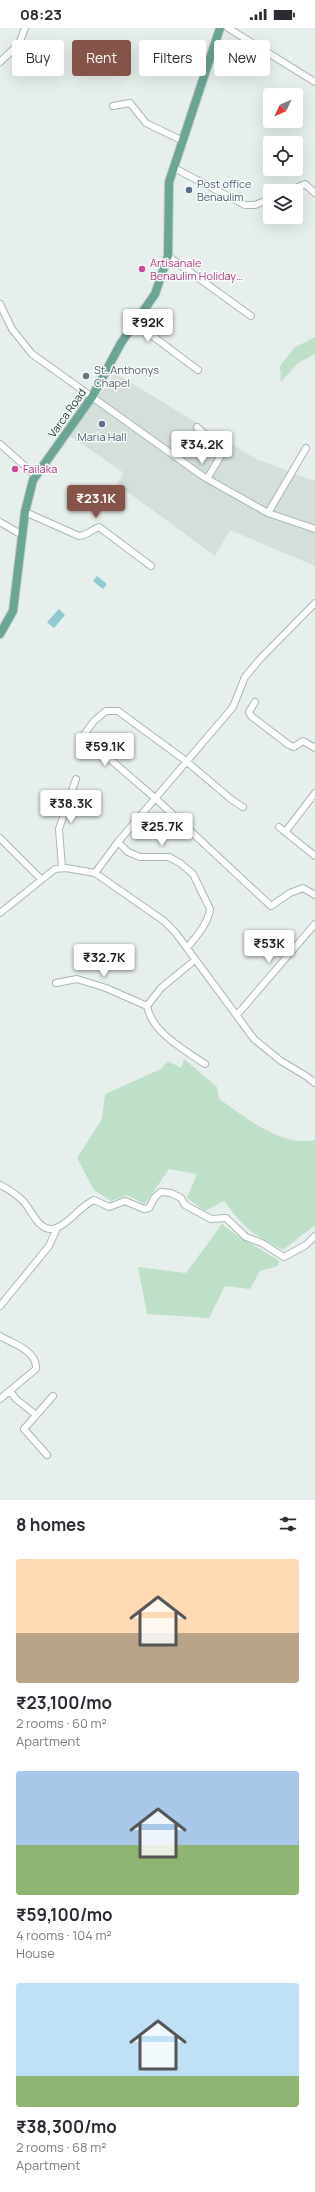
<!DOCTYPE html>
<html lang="en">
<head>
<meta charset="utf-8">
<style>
	body { margin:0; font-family:Manrope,sans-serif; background:#f7f7f7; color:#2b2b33; height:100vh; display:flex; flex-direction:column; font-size:15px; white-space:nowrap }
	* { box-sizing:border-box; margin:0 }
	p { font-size:13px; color:#7c7c81 }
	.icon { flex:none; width:22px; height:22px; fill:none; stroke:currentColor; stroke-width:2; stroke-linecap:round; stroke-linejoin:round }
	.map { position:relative; height:1472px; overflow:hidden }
	.drawer { display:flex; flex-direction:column; background:#fff; flex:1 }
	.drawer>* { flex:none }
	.top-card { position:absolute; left:12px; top:12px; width:291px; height:36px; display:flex; gap:8px }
	.needle { width:26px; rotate:226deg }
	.fabs { position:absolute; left:263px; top:60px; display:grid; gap:8px }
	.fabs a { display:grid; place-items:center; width:40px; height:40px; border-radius:4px; background:#fff; box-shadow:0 4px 16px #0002; font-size:20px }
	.price { position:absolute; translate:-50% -34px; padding:0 9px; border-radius:4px; background:#fff; color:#222; font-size:13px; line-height:26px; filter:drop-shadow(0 1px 2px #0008) }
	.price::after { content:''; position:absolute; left:50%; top:24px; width:12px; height:9px; margin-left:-6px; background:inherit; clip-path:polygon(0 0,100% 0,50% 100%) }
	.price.current { background:#855347; color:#fff }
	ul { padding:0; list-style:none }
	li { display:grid; align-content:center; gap:8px; height:212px; padding:0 16px }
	li span { display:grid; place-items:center; height:124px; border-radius:4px; color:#555 }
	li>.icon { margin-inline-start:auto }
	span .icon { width:72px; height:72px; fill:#fffc; stroke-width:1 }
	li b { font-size:17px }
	h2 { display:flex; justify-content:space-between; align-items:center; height:48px; padding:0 16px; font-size:17px }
	.chip { padding:0 14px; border-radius:4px; background:#fff; box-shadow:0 4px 16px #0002; font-size:14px; line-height:36px }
	.chip.current { background:#855347; color:#fff }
	.status { display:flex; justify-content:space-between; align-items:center; height:28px; padding:0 20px; background:#fff; direction:ltr }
	.status svg { height:11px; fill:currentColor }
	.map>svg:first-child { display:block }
	.built { fill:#d4dfda }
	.green { fill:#bfe0c8 }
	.water { fill:#8ec9d4 }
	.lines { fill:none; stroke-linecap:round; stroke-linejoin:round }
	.minor-casing { stroke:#a8b8b2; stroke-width:8 }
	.major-casing { stroke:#c2cac8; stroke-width:10 }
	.minor { stroke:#fff; stroke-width:6 }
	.major { stroke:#6aa596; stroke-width:8 }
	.service-dot { fill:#5c6f8a; stroke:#f7fbf9; stroke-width:1.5 }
	.hotel-dot { fill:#d1479c; stroke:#f7fbf9; stroke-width:1.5 }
	.worship-dot { fill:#6b7280; stroke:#f7fbf9; stroke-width:1.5 }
	.labels { text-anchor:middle; stroke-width:3; stroke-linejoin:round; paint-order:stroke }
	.service-label { font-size:11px; fill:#4e5e75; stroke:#f7fbf9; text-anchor:start }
	.hotel-label { font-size:11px; fill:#b23c85; stroke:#f7fbf9; text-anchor:start }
	.worship-label { font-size:11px; fill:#5b616d; stroke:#f7fbf9; text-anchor:start }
	.street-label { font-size:11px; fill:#24423a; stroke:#f7fbf9 }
</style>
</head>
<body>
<div class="status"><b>08:23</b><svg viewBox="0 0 49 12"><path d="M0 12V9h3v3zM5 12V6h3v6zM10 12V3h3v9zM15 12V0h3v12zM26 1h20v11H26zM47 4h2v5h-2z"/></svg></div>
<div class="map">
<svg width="315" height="1472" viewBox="0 0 315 1472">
	<rect width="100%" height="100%" fill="#e6efeb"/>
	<!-- built -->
	<path class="built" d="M115,345L256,431L315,453V538L230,502L215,528L117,456L124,445L70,408Z"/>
	<!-- green -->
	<path class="green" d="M315,309V326L298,335L281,354L280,338L294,320Z
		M184,1031L217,1059L219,1071C246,1089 280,1119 315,1112V1197L283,1222C252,1206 245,1201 224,1173L205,1183L187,1170L197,1146L169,1141L145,1176L127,1167L111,1173L94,1162L77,1130L102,1091L105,1066L161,1041L168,1033L181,1040Z
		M222,1196C240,1211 260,1220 279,1233L278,1238L260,1243L250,1261L225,1258L209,1290L147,1286L138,1239L186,1245Z"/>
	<!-- water -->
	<path class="water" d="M97,548L107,556L103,561L93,553Z
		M59,581L65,587L54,600L47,594Z"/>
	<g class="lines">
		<!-- minor casing -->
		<g class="minor-casing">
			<path id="minor" d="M228,0L315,54
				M0,34L19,16L25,0
				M113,78L130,75L146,95L183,113
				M174,140L245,177H255L270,171
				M289,163L305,156L315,165
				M168,228L251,288
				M0,276L12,301L32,326L204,449L268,485L315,501
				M135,295L198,342
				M197,399L223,424L207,451
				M0,416L36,448
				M25,484L79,508C88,507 91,502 99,499L151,538
				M268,485L306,420
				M0,494L22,507
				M255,674L249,684L251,688L289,717L294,719L303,713L315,720
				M243,779L232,772L186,733L118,683H106L94,693L83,708L155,770L271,878L290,865L303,860L315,867
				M279,799L315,828
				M286,803L315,765
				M0,810L41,851
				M118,814L128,824L140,829H169L180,835L193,846L210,881C208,896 196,909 187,920
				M62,840L59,801L76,751
				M95,845L164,893L175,904L254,1011L281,1033L306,1048L315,1055
				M0,885L55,841L66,840L95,845L118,814L233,679L245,649L260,631L315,575
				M195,932L161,960L147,978C152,1005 185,1022 205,1036
				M56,955L77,951L106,960L147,978
				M237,987L315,896
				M0,1157C8,1161 16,1166 23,1173C32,1182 39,1206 56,1200C70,1195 80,1178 94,1172L109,1179L125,1173L144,1181L149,1180L155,1169L161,1164L171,1165L181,1170L185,1177L211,1191L226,1190L246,1209L262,1215L284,1229L306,1217L315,1208
				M0,1278L49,1218L57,1200
				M0,1308C13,1316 37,1322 36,1341L0,1371
				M10,1363L16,1371L36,1387
				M47,1427L24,1401L53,1368"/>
		</g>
		<!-- major casing -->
		<g class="major-casing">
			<path id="major" d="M0,606L13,583L25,484L33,452L92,369L121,315L155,266L168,228L169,154L220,0"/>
		</g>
		<!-- minor -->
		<use href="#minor" class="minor"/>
		<!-- major -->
		<use href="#major" class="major"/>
	</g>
	<!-- markers -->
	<g class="service-dot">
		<circle cx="189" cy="162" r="4"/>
		<circle cx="102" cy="396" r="4"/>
	</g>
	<g class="hotel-dot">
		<circle cx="142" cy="241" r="4"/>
		<circle cx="15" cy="441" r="4"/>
	</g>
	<circle class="worship-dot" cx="86" cy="348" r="4"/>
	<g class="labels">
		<!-- service labels -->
		<g class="service-label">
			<text x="197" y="160">Post office<tspan x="197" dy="13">Benaulim</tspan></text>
			<text x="102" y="413" text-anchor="middle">Maria Hall</text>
		</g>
		<!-- hotel labels -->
		<g class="hotel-label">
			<text x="150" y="239">Artisanale<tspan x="150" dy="13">Benaulim Holiday…</tspan></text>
			<text x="23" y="445">Failaka</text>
		</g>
		<!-- worship labels -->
		<g class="worship-label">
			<text x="94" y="346">St. Anthonys<tspan x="94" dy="13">Chapel</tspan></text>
		</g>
		<!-- street labels -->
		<g class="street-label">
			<text transform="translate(67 385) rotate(-55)" y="4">Varca Road</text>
		</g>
	</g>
</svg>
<div class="fabs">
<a><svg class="needle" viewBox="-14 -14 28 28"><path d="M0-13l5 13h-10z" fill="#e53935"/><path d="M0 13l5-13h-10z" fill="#7c7c81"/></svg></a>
<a><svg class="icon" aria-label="locate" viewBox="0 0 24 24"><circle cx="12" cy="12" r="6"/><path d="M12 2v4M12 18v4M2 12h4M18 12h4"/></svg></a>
<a><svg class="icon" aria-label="layers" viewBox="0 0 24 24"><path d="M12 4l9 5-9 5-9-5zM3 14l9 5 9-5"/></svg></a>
</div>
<b class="price" style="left:148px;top:315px">₹92K</b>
<b class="price" style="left:202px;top:437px">₹34.2K</b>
<b class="price current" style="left:96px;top:491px">₹23.1K</b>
<b class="price" style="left:105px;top:739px">₹59.1K</b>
<b class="price" style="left:71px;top:796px">₹38.3K</b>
<b class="price" style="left:162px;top:819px">₹25.7K</b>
<b class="price" style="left:269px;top:936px">₹53K</b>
<b class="price" style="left:104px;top:950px">₹32.7K</b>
<div class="top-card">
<a class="chip">Buy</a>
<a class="chip current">Rent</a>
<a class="chip">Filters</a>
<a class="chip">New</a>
</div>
</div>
<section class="drawer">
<h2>8 homes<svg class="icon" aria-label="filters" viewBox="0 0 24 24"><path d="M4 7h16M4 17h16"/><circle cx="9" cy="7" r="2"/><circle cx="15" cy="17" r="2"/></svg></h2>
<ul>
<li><span style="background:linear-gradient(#ffd9b3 60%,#b9a48a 0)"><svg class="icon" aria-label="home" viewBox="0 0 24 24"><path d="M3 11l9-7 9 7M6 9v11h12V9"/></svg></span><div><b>₹23,100/mo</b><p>2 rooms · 60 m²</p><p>Apartment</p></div></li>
<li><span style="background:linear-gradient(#a9c7e8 60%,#8fb573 0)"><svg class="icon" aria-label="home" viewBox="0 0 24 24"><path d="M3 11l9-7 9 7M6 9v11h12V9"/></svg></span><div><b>₹59,100/mo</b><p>4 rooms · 104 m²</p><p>House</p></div></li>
<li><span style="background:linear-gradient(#bfe0f5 75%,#8fb573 0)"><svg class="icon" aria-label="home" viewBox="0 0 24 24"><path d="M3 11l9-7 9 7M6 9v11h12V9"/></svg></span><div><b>₹38,300/mo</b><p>2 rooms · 68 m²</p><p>Apartment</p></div></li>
</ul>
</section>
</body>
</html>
